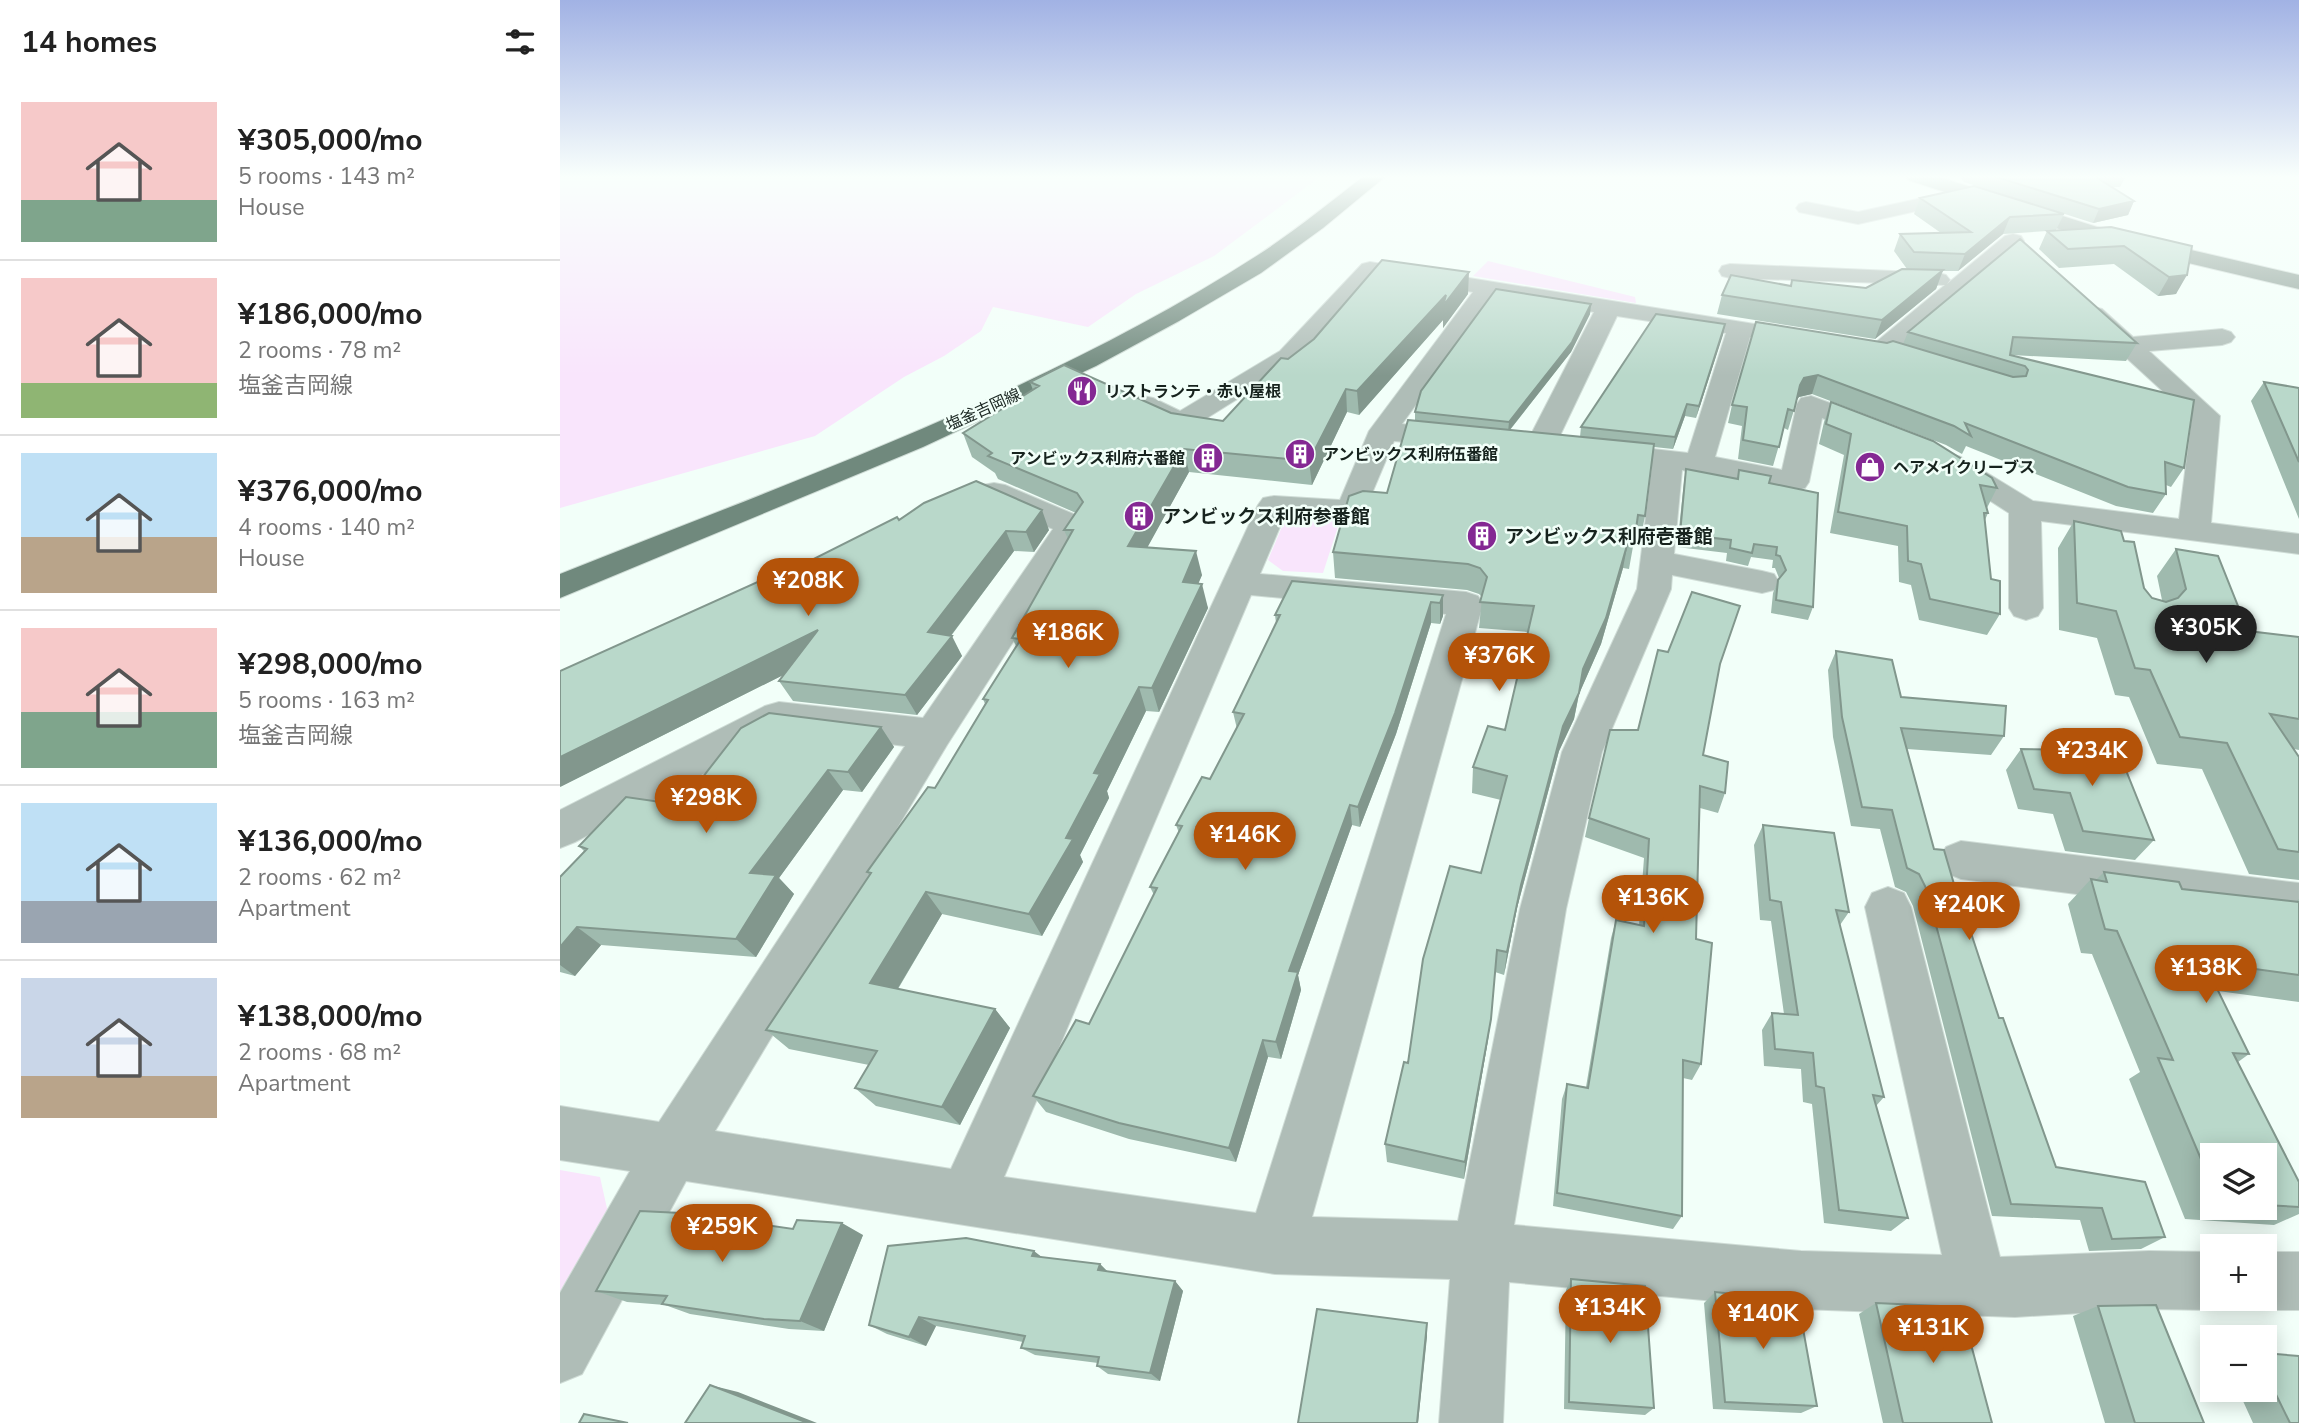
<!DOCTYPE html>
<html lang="en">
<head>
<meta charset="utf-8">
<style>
	body { margin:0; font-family:"Nunito Sans","Noto Sans JP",sans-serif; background:#f6f6f6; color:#222; height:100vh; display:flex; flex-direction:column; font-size:26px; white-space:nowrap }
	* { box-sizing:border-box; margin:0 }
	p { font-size:23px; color:#767676 }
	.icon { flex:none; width:38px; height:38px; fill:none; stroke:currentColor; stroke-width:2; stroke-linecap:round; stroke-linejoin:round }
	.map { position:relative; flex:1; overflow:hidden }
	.side { display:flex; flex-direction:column; background:#fff; width:560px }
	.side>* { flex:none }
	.controls { position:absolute; left:1640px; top:1143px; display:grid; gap:14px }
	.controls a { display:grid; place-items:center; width:77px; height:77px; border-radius:0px; background:#fff; box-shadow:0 4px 18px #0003; font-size:35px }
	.price { position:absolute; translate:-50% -60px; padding:0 16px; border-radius:24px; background:#b45309; color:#fff; font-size:23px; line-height:46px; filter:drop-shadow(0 2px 4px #0008) }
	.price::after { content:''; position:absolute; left:50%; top:42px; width:21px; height:16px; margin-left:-10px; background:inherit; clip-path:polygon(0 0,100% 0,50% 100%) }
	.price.active { background:#222; color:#fff }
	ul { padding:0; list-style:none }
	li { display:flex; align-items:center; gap:21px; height:175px; padding:0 21px }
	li+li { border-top:2px solid #e0e0e0 }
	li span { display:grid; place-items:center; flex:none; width:196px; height:140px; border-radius:0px; color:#555 }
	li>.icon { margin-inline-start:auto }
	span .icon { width:84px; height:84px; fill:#fffc; stroke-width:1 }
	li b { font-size:30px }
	h2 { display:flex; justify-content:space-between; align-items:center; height:84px; padding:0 21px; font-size:30px }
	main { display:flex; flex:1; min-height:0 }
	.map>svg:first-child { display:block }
	.green { fill:#f9e5fc }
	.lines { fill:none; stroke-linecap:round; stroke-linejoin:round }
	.street-casing { stroke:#cfdcd6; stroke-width:2 }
	.secondary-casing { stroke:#cfdcd6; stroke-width:2 }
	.primary-casing { stroke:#cfdcd6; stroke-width:2 }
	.street { fill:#afbdb7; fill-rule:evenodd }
	.secondary { fill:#8b9f95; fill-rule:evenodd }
	.primary { fill:#70897d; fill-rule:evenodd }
	.wall { fill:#9fbaae; fill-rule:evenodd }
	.shaded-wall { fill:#82978d }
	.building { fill:#b9d8ca; stroke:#82978d; stroke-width:2 }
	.labels { text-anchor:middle; stroke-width:5; stroke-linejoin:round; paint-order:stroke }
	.far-poi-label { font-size:16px; font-weight:bold; fill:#17231e; stroke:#f2fff9; text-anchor:start }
	.far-street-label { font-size:16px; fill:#17231e; stroke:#f2fff9 }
	.poi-label { font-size:19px; font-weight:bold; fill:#17231e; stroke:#f2fff9; text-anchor:start }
</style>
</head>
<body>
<main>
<section class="side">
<h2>14 homes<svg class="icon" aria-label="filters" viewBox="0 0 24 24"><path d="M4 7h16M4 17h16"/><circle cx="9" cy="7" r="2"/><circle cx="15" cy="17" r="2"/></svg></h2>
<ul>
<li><span style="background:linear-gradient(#f6c9c9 70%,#7fa58c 0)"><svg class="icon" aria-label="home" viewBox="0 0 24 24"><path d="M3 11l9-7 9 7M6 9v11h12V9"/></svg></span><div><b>¥305,000/mo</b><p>5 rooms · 143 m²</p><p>House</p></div></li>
<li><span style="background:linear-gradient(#f6c9c9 75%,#8fb573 0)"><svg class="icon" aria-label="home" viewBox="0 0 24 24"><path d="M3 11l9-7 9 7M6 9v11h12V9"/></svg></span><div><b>¥186,000/mo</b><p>2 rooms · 78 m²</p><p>塩釜吉岡線</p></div></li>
<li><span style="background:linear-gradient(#bfe0f5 60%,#b9a48a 0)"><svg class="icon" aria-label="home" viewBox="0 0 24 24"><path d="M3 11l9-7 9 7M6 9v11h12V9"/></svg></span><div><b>¥376,000/mo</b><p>4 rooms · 140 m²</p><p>House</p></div></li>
<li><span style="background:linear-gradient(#f6c9c9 60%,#7fa58c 0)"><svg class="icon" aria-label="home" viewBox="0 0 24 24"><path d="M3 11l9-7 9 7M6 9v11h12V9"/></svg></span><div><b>¥298,000/mo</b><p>5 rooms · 163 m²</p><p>塩釜吉岡線</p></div></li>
<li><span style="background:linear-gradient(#bfe0f5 70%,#9aa5b1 0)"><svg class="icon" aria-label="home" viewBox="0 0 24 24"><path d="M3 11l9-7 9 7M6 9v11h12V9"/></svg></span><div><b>¥136,000/mo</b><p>2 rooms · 62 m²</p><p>Apartment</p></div></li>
<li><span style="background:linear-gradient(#c9d6e8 70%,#b9a48a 0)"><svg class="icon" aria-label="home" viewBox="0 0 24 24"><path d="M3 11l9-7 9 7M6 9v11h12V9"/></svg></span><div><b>¥138,000/mo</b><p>2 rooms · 68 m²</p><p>Apartment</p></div></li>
</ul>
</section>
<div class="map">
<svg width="1739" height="1423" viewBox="0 0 1739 1423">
	<rect width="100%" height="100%" fill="#f2fff9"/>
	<!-- green -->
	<path class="green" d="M0,176H761L654,256L576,294L528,327L433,307L421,331L384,356L344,377L255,436L0,508Z
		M928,261L1075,297L1076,303L913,276Z
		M747,512L782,514L763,573L723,571L708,560L724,522Z
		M0,1170L40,1177L48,1213L0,1299Z"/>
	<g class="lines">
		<!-- street casing -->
		<g class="street-casing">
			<path id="street" d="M1408,188L1415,190L1418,194L1415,198L1298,224L1239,212L1236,208L1239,204L1246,202L1298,212Z
				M1453,234L1461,236L1464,241L1461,246L1330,355L1321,358L1272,349L1268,344L1272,339L1281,336L1316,342L1385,285L1170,278L1162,276L1159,271L1162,266L1170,264L1378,273L1386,275L1390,280L1387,284L1445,236Z
				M810,262L1213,327L1216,332L1213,337L1204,339L1190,337L1155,457L1222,470L1237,404L1241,398L1251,396L1327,424L1331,430L1327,436L1317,439L1307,436L1262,418L1249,482L1245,488L1234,491L1122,470L1114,554L1202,571L1214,574L1219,582L1214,590L1202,593L1112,575L1111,589L1042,752L1006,909L954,1225L1241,1251L1382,1255L1305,907L1312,893L1328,887L1344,893L1351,907L1440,1257L1589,1251L1652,1252V1298H1674L1673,1302L1652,1310L1589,1309L1455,1317L1241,1309L949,1282L943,1423H879L890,1279L715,1274L126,1181L22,1374L0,1383V1293L70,1171L0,1160V1106L99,1122L345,746L224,731L15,842L0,848V810L205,706L219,702L363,718L493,529L423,499L419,492L423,485L434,483L445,485L523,518L528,525L387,745L155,1131L391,1169L698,505L703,498L714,496L780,500L809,431L913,292L815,277L738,361L631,428C614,432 580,419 569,404L573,398L583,396L593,398L620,411L720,351L802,264ZM934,296L1034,312L965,446L970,452L980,455L990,452L995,446L1057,316L1166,333L1128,453L1040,443L1030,446L1025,452L1030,458L1092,467L1077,589L1002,752L960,909L898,1221L752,1217L923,604L918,596L906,592L700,574L725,515L791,519L802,517L834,441L896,447L906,444L910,438L906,432L842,424ZM691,595L886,614L696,1213L444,1177Z
				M1533,307L1542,309L1573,337L1662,329L1671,332L1675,337L1671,342L1662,345L1589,351L1660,416L1651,523L1739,534V554L1481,521L1483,608L1478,616L1466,620L1454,616L1449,608V513L1381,469L1376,463L1381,457L1391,454L1401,457L1473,501L1619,519L1632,418L1524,319L1521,314L1524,309Z
				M1401,841L1739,883V923L1401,879L1386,873L1379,860L1386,847Z
				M1704,1252H1739V1310H1704L1683,1302L1682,1298H1704Z"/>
		</g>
		<!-- secondary casing -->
		<g class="secondary-casing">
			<path id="secondary" d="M1346,176H1376L1553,232L1739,275V289L1539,242L1348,180Z"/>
		</g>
		<!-- primary casing -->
		<g class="primary-casing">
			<path id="primary" d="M804,176H826L763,228L701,273L619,321L536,366L363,447L0,598V574C235,480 484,393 698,255C735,231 769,203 804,176Z"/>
		</g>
		<!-- street -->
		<use href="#street" class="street"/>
		<!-- secondary -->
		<use href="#secondary" class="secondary"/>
		<!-- primary -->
		<use href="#primary" class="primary"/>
	</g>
	<!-- wall -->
	<path class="wall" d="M1399,176H1566L1560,187H1552L1574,201L1568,215L1533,223L1404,182Z
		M1360,198L1504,214L1496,230L1632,246L1616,294L1598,296L1554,264L1499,268L1479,249L1487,231L1443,234L1398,271H1383L1376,289L1315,339L1157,314L1162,295L1306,288L1347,269L1334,251L1340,234L1381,233L1354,214Z
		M908,294L883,328V320L799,415L787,412L752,485L629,472L587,547L642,575L638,583L648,608L599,712L586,711L547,791L549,798L520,855L523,862L482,936L382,914L338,989L435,1009L450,1028L400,1125L316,1106L295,1088L309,1065L229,1049L206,1030L310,876L307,872L375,788L425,704L423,699L456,646L452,638L508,539L504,530L516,513L438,479L435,473L412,457L403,433L473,390L470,382L611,413L663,421L728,359Z
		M1031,304L1030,314L1011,352L950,430L1020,437L1021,427L1165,324L1136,418L1125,416L1113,449L1094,447L1085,516L1080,541H1074L1069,569L1063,568L1041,644L1019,694L1014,719L999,751L957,908L944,975L935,972L928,1040L904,1179L827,1162L825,1144L848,1063L921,873L941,800L912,793L913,767L945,730L968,632L919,628L922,597L919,594L907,590L775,578L773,552L827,493L855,421V412Z
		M1348,332L1577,343L1566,361L1452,355L1624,468L1611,487L1606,485V494L1593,513L1556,506L1406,446L1402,454L1386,445L1252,394L1239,397L1237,400L1228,430L1224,428L1213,466L1178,459L1182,426L1168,423L1172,405L1327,343L1343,344Z
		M1704,382L1739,388V519L1691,401Z
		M1271,402L1437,488L1427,508L1428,513L1425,520L1431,579L1440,614L1427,635L1359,620L1351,585L1339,582L1338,546L1270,533L1284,455L1259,444L1264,422Z
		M1126,469L1176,479L1179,470L1209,483L1253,607L1248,620L1211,613L1213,593L1219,578L1215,568H1212L1213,560L1191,557L1188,566L1166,561L1167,553L1117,547L1124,482Z
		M339,520L489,530L474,552L454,551L391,636L402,656L357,715L233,701L219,681L223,675L0,787L222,575Z
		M1514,521L1564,541L1584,588L1592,598L1602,600L1597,576L1616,549L1688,631L1739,637V750L1734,749L1739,757V880L1689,874L1642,769L1597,764L1569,697L1555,695L1537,638L1499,630L1498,548Z
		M883,595V616L880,624L871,623L836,734L800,827L792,825L738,975L741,990L721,1059L708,1057L676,1162L569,1139L486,1112L473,1096L529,1024L594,895L590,887L619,833L616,825L650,779L677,729L673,712L716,623L715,615Z
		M1276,651L1341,697L1444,736L1431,755L1347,749L1374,849L1408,932L1439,1018L1496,1167L1605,1237L1581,1249L1529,1251L1520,1220L1432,1216L1353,906L1346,892L1335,887L1320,829L1291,826L1273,737L1268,670Z
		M1159,668L1143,755L1165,793L1158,813L1140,808L1136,939L1141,1064L1132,1080L1123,1078L1122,1216L1113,1229L993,1206L1002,1099L1007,1084L1026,1087L1051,938L1056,920L1079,925L1084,858L1025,837L1029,818L1078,730Z
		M321,727L334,747L302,792L283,790L219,878L234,894L196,957L41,945L15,976L0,972V877L24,851L19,846Z
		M1461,749L1594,840L1575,860L1505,851L1493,814L1458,809L1446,770Z
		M1203,825L1289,912L1280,925L1324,1097L1316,1106L1348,1218L1331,1231L1264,1223L1252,1104L1243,1102L1241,1069L1204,1066L1202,1030L1212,1013L1224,1014L1211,921L1200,920L1194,845Z
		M1544,872L1622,889L1735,902L1739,899V1002L1658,991L1689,1054L1678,1062L1739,1182V1214L1714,1225L1625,1219L1569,1079L1580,1072L1532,954L1521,953L1508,904L1531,879L1536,880ZM1652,1155H1704V1208H1652Z
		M233,1229L303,1235L264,1331L229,1329L130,1314L105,1305L67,1302L36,1291Z
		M481,1257L540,1264L547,1271L615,1281L623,1291L600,1381L548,1374L537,1366L538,1363L475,1355L461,1348L463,1342L376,1326L366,1346L327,1334L309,1325Z
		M1011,1279L1094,1408L1085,1415L1004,1409L1006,1290Z
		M1155,1292L1257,1406L1241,1413L1153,1409L1144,1303Z
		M1316,1303L1432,1423H1323L1299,1314Z
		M1538,1306L1644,1423H1545L1513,1316Z
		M1704,1353L1739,1423H1693L1678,1390H1704Z"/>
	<!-- shaded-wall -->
	<path class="shaded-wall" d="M1574,201L1568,215L1533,223L1539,209Z
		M1450,217L1443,234L1398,271L1405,254Z
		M1383,270L1376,289L1315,339L1322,320Z
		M909,272L908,294L883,328V320L799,415L797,391L886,295Z
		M1627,275L1616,294L1598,296L1609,277Z
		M1031,304L1030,314L1011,352L948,432L949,422Z
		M1165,324L1163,335L1136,418L1139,406Z
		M1258,375L1252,394L1239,397L1234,403L1240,385L1244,378Z
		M786,389L787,412L752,485L749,461Z
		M1127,404L1125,416L1113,449L1115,437Z
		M624,449L629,472L575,570L568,546Z
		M482,510L489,530L474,552L466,532Z
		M446,531L454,551L383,646L392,636L402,656L357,715L345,695L368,632Z
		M1068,542L1063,568L1041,644L1019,694L1014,719L999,751L957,908L944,975L947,952L961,885L1003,726Z
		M636,551L642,575L629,606L623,582Z
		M642,584L648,608L599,712L592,688Z
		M883,595V616L880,624V603Z
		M871,602V623L836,734L800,827L798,807Z
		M258,630L271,651L0,787V757Z
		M579,687L586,711L547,791L549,798L520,855L523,862L482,936L469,914L506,838L534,773Z
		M321,727L334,747L302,792L288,772Z
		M268,770L283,790L219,878L234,894L196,957L176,939L190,873Z
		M790,805L792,825L738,975L741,990L721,1059L716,1042L729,971Z
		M366,892L382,914L329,1003L310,983Z
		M17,927L41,945L15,976L0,965V947Z
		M435,1009L450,1028L400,1125L382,1107Z
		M931,1019L928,1040L904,1179L905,1162Z
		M703,1040L708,1057L676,1162L669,1148Z
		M282,1223L303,1235L264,1331L240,1321Z
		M474,1251L487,1261L472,1256Z
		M540,1264L550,1274L538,1270Z
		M615,1281L623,1291L600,1381L590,1373Z
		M359,1317L376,1326L366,1346L349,1337Z
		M867,1323V1337L858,1423H857Z
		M150,1385L178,1392L257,1423H248Z"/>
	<!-- building -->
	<path class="building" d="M1433,176H1534L1574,201L1539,209Z
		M1414,186L1504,214L1450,217L1405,254L1354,252L1340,234L1411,232L1360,198Z
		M1551,227L1632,246L1627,275L1609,277L1564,246L1508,249L1487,231Z
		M1460,239L1577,343L1453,337L1450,355L1634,400L1624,468L1605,462L1606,494L1568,487L1405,423L1411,436L1394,426L1258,375L1244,378L1240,385L1234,411L1228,409L1219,447L1183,440L1187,407L1172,405L1196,322L1327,343L1333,341L1453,377L1466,376L1468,370L1465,366L1348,332Z
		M822,260L909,272L883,306L886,295L797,391L786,389L749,461L624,449L568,546L636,551L623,582L642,584L592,688L579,687L534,773L540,774L506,838L513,839L469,914L366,892L310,983L435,1009L382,1107L295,1088L317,1051L206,1030L311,873L307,872L368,787L375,788L428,700L423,699L461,639L452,638L513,530H504L523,502L517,493L428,456L432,453L403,433L479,386L470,382L504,365L611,413L663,421L721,358L728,359L754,339Z
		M1342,269L1383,270L1322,320L1162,295L1171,275L1231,286L1232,280L1306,288Z
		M936,289L1031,304L1012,342L949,422L855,412L861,391Z
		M1096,314L1165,324L1139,406L1127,404L1115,437L1021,427Z
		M1704,382L1739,388V462Z
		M1271,402L1373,441L1432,478L1437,488L1420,485L1428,513H1424L1431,579L1440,581V614L1370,599L1361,564L1348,561L1347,526L1278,512L1291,434L1266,424Z
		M848,420L1094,444L1085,516L1078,515L1074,543L1068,542L1046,618L1023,669L1019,693L1003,726L961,885L947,952L937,950L931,1019L905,1162L825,1144L844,1062L848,1063L863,959L890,866L921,873L947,776L913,767L928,726L945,730L974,606L920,602L927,577L920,568L908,564L773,552L789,496L803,491L827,493Z
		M1126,469L1178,479L1179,470L1211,476L1209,483L1258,493L1253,607L1216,600L1218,580L1226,570L1220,556L1216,555L1217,547L1194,544L1192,553L1170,548L1171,540L1120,534Z
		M416,481L482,510L466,532L446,531L368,632L392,636L345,695L219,681L258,630L0,757V671L220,572L222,575L337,517L339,520L364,503Z
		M1514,521L1561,531L1564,541L1574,542L1584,588L1592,598L1606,602L1618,598L1626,589L1616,549L1658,556L1688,631L1739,637V719L1710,714L1739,757V852L1718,849L1667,743L1620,737L1590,670L1575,668L1556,611L1517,603Z
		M732,581L883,595L880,603L871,602L835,713L798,807L790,805L729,971L738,972L716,1042L703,1040L669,1148L559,1123L473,1096L516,1020L529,1024L597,888L590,887L622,826L616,825L642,777L650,779L684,714L673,712L720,615H715Z
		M1132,592L1180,606L1160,664L1143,755L1168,762L1165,793L1140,786L1136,939L1152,943L1141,1064L1123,1060L1122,1216L997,1193L1007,1084L1028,1088L1056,920L1084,926L1089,839L1029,818L1050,730H1078L1098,650L1108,652Z
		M1276,651L1332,660L1341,697L1446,706L1444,736L1341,728L1374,849L1384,850L1408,932L1411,933L1439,1018H1443L1496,1167L1585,1182L1605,1237L1552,1239L1542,1208L1451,1204L1366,888L1359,874L1347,868L1332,810L1302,807L1282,717Z
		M209,713L321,727L288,772L268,770L190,873L216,875L176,939L17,927L0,947V877L27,849L19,846L66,797L121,805L181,728Z
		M1537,745L1557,748L1594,840L1523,831L1510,793L1474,789L1461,749L1527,750Z
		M1203,825L1274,833L1289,912L1276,910L1324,1097L1313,1095L1348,1218L1279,1210L1264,1088L1256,1086L1253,1053L1215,1049L1212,1013L1238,1015L1221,902L1210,900Z
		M1544,872L1619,882L1622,889L1739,902V975L1644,962L1689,1054L1673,1053L1739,1182V1207L1704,1205V1155H1652V1185L1598,1058L1613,1060L1557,931L1545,929L1531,879L1547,882Z
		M80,1211L121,1213L233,1229L237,1220L282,1223L240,1321L204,1319L102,1304L107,1296L36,1291Z
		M406,1238L474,1251L472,1256L540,1264L538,1270L615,1281L590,1373L537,1366L539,1357L461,1348L465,1336L359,1317L349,1337L309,1325L328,1246Z
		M1011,1279L1085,1286L1094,1408L1009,1402Z
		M1155,1292L1238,1301L1257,1406L1165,1402Z
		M1316,1303L1401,1307L1432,1423H1343Z
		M1596,1305L1644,1423H1575L1538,1306Z
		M757,1309L867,1323L857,1423H738Z
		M1704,1353L1739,1356V1423H1730L1704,1370Z
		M150,1385L248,1423H125Z
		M24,1414L68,1423H19Z"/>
	<!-- sky -->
	<linearGradient id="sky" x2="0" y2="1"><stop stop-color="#a1b2e4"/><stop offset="0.47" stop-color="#f9fffc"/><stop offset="1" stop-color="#f9fffc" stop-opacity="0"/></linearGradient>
	<rect width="1739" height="376" fill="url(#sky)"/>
	<!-- icons -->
	<defs>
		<g id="restaurant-disc" transform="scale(1.575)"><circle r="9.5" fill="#842893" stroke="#f2fff9"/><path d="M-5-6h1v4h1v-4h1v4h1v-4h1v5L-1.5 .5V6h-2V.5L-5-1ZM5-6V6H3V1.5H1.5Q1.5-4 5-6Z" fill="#fff"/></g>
		<g id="building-disc" transform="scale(1.575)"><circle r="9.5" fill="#842893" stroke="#f2fff9"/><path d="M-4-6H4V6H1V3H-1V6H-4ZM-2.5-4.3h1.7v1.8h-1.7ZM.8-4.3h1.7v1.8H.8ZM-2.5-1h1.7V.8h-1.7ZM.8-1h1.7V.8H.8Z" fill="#fff"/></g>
		<g id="shop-disc" transform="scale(1.575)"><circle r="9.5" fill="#842893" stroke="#f2fff9"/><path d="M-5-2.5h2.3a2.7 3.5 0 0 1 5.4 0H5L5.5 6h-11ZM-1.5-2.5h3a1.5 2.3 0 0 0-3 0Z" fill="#fff"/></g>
	</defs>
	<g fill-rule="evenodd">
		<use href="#restaurant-disc" x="522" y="391"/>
		<use href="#building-disc" x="740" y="454"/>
		<use href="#building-disc" x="648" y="458"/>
		<use href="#shop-disc" x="1310" y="467"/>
		<use href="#building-disc" x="579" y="516"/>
		<use href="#building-disc" x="922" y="536"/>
	</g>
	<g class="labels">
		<!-- far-poi labels -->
		<g class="far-poi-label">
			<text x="545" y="397">リストランテ・赤い屋根</text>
			<text x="763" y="460">アンビックス利府伍番館</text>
			<text x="625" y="464" text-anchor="end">アンビックス利府六番館</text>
			<text x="1333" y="473">ヘアメイクリーブス</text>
		</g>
		<!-- far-street labels -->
		<g class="far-street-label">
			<text transform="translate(423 409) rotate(-24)" y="6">塩釜吉岡線</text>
		</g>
		<!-- poi labels -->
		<g class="poi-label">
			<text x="602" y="523">アンビックス利府参番館</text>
			<text x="945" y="543">アンビックス利府壱番館</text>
		</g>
	</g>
</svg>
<div class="controls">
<a><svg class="icon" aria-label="layers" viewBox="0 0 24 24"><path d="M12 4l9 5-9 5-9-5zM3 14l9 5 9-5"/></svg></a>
<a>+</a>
<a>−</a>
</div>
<b class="price" style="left:248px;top:618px">¥208K</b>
<b class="price active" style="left:1646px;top:665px">¥305K</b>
<b class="price" style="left:508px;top:670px">¥186K</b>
<b class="price" style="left:939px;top:693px">¥376K</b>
<b class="price" style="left:1532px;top:788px">¥234K</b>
<b class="price" style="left:146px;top:835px">¥298K</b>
<b class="price" style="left:685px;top:872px">¥146K</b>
<b class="price" style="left:1093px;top:935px">¥136K</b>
<b class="price" style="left:1409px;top:942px">¥240K</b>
<b class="price" style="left:1646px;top:1005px">¥138K</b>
<b class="price" style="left:162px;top:1264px">¥259K</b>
<b class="price" style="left:1050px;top:1345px">¥134K</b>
<b class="price" style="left:1203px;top:1351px">¥140K</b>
<b class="price" style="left:1373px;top:1365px">¥131K</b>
</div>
</main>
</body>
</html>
